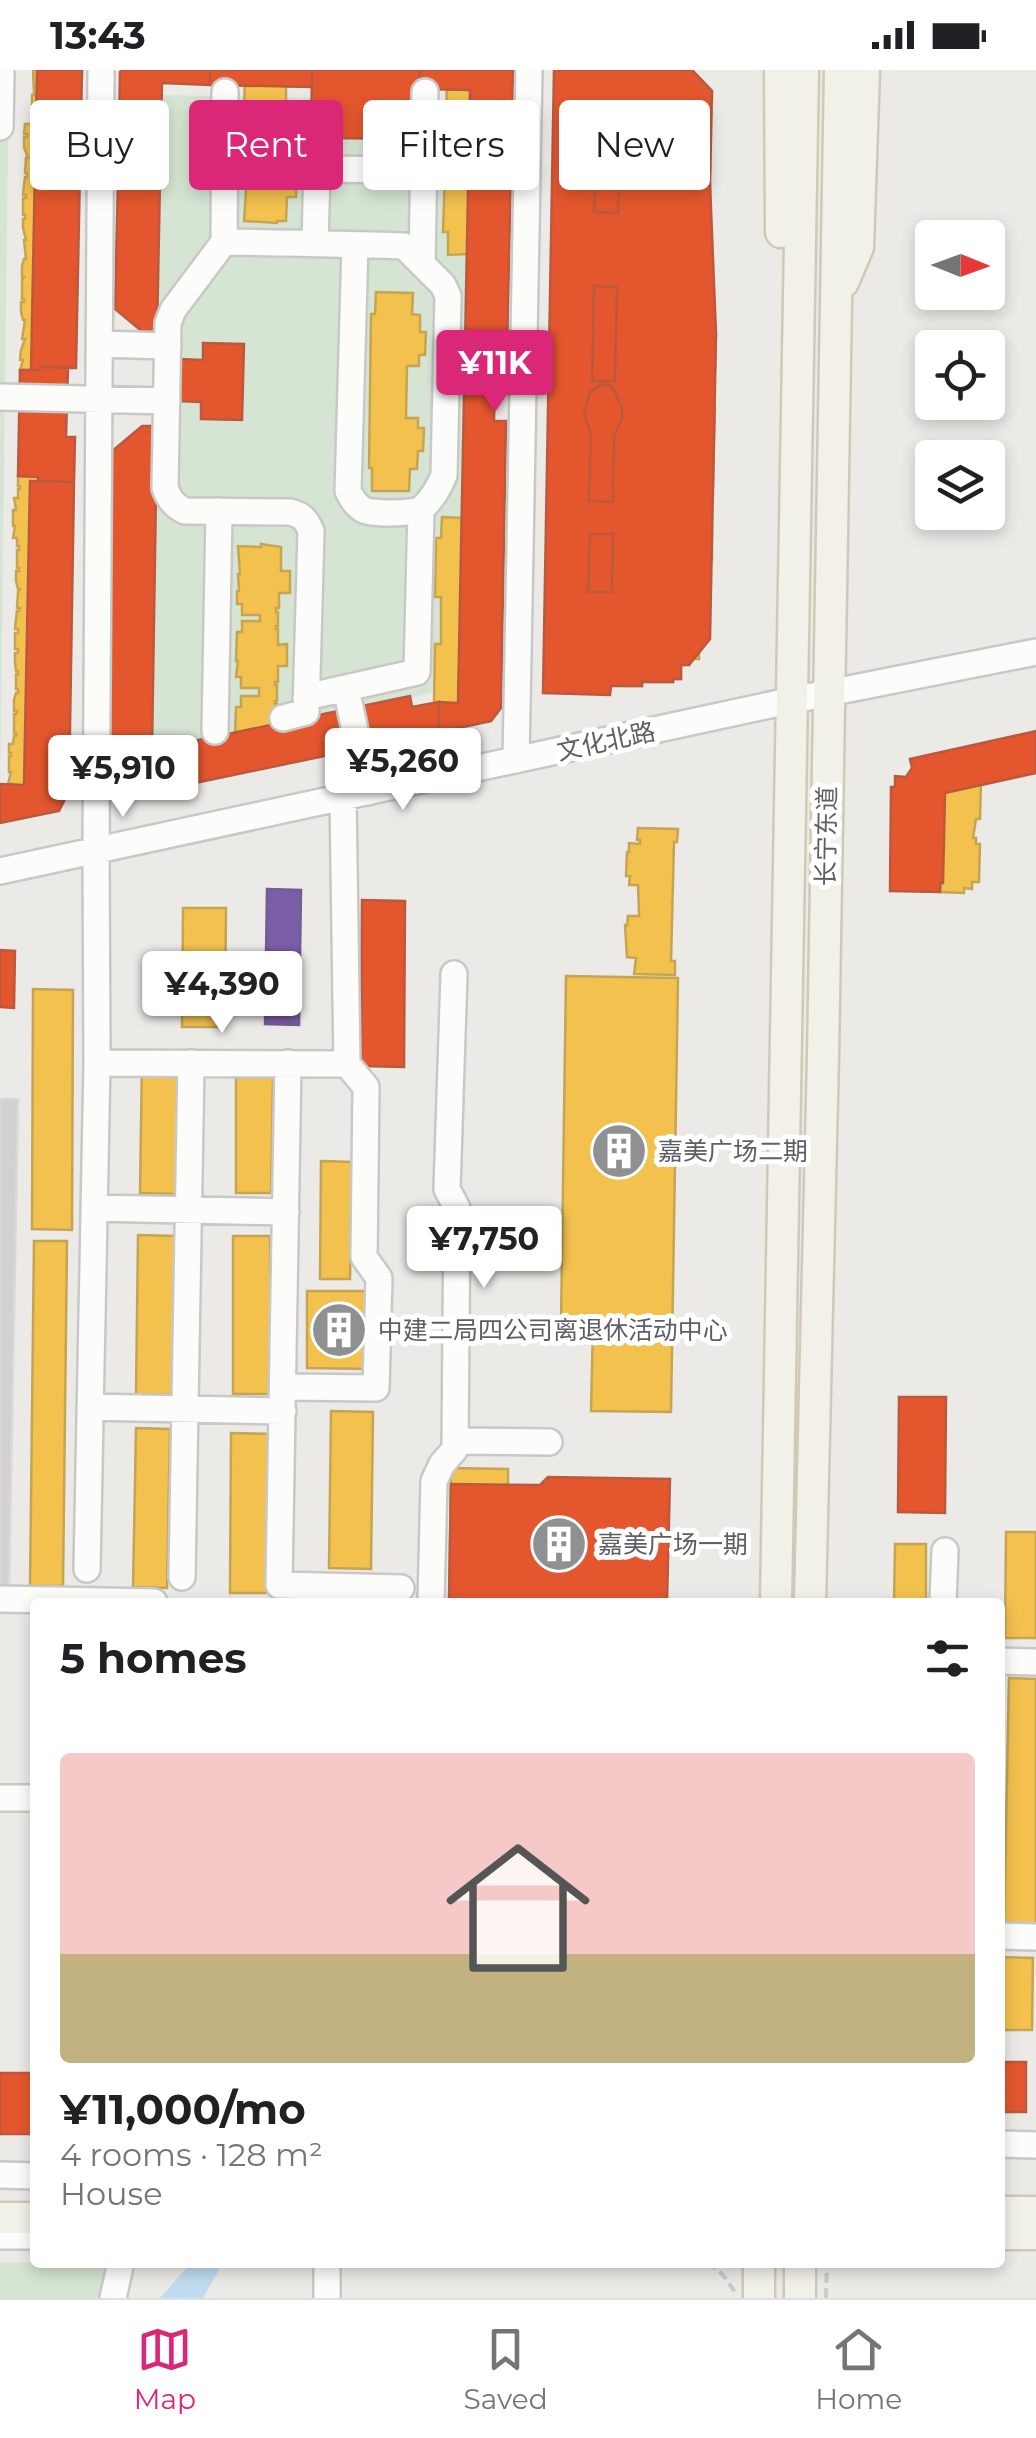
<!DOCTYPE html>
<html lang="en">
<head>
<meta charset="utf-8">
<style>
	body { margin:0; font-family:Montserrat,"Noto Sans SC",sans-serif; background:#f6f6f6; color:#202124; height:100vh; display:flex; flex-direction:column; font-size:38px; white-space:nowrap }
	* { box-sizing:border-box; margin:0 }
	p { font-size:32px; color:#757577 }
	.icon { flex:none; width:55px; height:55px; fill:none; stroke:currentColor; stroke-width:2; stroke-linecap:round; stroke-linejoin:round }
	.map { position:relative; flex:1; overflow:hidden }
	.details { position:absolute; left:30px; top:1528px; width:975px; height:670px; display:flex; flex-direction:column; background:#fff; border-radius:10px; box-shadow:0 5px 15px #0003 }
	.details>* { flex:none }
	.hud { position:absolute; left:30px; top:30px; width:978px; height:90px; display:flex; gap:20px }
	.needle { width:65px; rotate:91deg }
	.fabs { position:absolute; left:915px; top:150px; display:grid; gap:20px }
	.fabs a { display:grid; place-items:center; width:90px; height:90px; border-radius:10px; background:#fff; box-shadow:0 5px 15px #0003; font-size:50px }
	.price { position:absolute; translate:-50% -85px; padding:0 22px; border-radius:10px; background:#fff; color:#222; font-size:32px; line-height:65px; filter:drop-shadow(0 2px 5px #0008) }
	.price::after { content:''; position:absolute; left:50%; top:60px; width:30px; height:22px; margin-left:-15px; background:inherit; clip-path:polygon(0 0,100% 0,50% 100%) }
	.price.current { background:#db2777; color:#fff }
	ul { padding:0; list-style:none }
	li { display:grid; align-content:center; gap:20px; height:530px; padding:0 30px }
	li span { display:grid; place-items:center; height:310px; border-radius:10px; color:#555 }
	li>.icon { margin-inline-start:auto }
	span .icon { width:180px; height:180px; fill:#fffc; stroke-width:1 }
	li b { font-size:42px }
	h2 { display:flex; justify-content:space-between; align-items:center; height:120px; padding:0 30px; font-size:42px }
	.pill { padding:0 35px; border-radius:10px; background:#fff; box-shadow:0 5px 15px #0003; font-size:35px; line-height:90px }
	.pill.current { background:#db2777; color:#fff }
	.status { display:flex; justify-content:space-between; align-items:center; height:70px; padding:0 50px; background:#fff; direction:ltr }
	.status svg { height:28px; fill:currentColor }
	.menu { display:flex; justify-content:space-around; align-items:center; height:140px; border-top:2px solid #e0e0e0; background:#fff; font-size:28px; color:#757577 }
	.menu a { display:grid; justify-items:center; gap:5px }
	.menu .current { color:#db2777 }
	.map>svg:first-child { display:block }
	.green { fill:#d6e5d3 }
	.water { fill:#c0dbf0 }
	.homes { fill:#f2c14e; stroke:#c5a454; stroke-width:2.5 }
	.shops { fill:#e4572e; stroke:#bb593e; stroke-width:2.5 }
	.offices { fill:#7b5ea7; stroke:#725e93; stroke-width:2.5 }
	.building { fill:#d2d1cf; stroke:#dad9d6; stroke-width:2.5 }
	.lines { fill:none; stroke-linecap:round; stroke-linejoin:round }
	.minor-casing { stroke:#c8c8c8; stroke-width:30 }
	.major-casing { stroke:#d0c9b7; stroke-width:35 }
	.path { stroke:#c9ccca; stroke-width:4; stroke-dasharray:10 5; stroke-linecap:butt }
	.minor { stroke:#fcfcfb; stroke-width:25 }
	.major { stroke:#f1f0e9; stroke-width:30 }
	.labels { text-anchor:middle; stroke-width:10; stroke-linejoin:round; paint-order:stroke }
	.street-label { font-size:25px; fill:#5c5f63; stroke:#fff }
	.poi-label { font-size:25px; fill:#5c5f63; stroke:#fff; text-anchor:start }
</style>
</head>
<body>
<div class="status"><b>13:43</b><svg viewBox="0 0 49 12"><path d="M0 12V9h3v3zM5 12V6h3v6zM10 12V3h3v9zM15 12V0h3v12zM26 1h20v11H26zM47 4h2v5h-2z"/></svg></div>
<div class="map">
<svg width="1036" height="2228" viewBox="0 0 1036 2228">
	<rect width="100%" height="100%" fill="#ebeae6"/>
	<!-- green -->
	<path class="green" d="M0,0H9L0,719Z
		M160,25L497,32L486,610L146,690Z
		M0,2192L110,2193L102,2228H0Z"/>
	<!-- water -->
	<path class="water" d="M191,2193H223L203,2228H160Z"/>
	<!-- homes -->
	<path class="homes" d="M33,0H82V5H68V11H51V17H68V24H81V39L72,41V51H55V54H43V58H64L63,75H71V90L45,92V101L70,104V118H63L62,134H42V140H62V157H69V171H62V174L43,173V183L69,185V199H61V216L41,215V223L61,224V240H68V255H60V257H42V266L68,268L67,283H55V290H50V297H40V300H20L23,290H20L21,280L25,269H22L25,250H23L21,242V232H24V229H22V210L24,207H22V196L24,189H26L24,170H26L23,158V149H25V145H23V128H26V125H23L24,115L25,107H27V103H25L26,88H28L24,77V67H27V64H24L25,54H36V46H39V43H36V34H32V25H34Z
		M245,0H294L293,5L299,6V17L286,16V32H298V41H293L292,48H286V105H297L296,127H287L286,151H277V153L244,151L247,105H245L246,93H250L251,82H269V75H250L252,52H244V41H247V38H244L245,8H247Z
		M447,0H490V3H496V10H501V19H493V38H500V47H494V53H489V78H471V82H490V107L494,108V115H499V124H490V142H498V152H492V159L485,158L487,183L448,185V162H443L445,103H450V57H446Z
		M636,0H692L712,21V29L685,27V38H711L710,103H684L683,113H710L709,180L682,179V189H709L708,255L681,254V258H684V264H716L715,299H677V288L672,287V299L642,295L643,258H657L658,240H660L659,166H661L662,125H660L663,51H661V33H647V14H635Z
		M376,222L413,223L412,244L420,245V262H426L425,285H419V296H407L406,348H418V358H424L423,381H418L417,399H410L409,421H372V398H369L371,244H375Z
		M640,336L715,337L713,417L637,415L635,387H638V379H654V373H638L636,345H640Z
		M18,406L38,407V411L54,412V421L65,422V436H49V446H33V451H49V458L55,459V462H64V476L43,475V479H36L35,492H56V509H63V524L38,526L37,535L63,538V552H55V569L34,568V574H55L54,591H62V605L36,607V617L61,619V634H54L53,650H33V657L50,658L52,670H61L60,685H45V692H29V697H45V704H60L59,719H51L50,742H41V740L26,742V739L12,738L15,725H13V714H8L11,702H9V686H11V683H9V674H13L14,666H16V663H14V644H16L17,641H14V630L16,623H18V619H16V604H18V601H16L15,592V583H18V579H15V563H18V559H15L16,549L17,541H19L20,538H17L18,522L20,519H18L16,511V501H19V498H17V480H19V476H17V468H13L15,456H13V440H16L14,428H18V419H20V416H18Z
		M442,447L482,449L480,474H486V480H491V489H483V508H491V517H485V523H479L478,548L461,547V553L478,554V578H484V585H490L489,594H481V613L489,614V622H483V629H477V654L439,656V632L434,633L435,574H441V527H435L436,468H441Z
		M649,453L670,454V464H674V454H712V490H677V499H703L702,565L676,564V574H699V589H689V595H681V609H673V612H653V599H649V612H642V616H623V608L620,607V589H624V587H635V577H639V568H651V551H654L652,494H637L638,455H648Z
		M261,474L281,477V501H290V523H279V538H276V542H278V556H276V559H278V575L287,574V596H278V612H275V615H277V631H275V634H277V649H286V672L273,671V693H263V696L235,693L237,666H235L236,637H241V626H259V618H241V607H236L238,591H236L237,562H242V551H260V545H242V534H237V521H239L238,504H240L238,476L261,477Z
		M942,699H966V703H975V710H981L980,749H976L973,768H976V774H980L979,812H972V819L964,818V823L940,822L943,804H934V778L944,779V771H941V750H944V743H935L936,718H945Z
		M638,758L678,759L677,772H674L671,891H675V905L634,904L636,888L627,887L625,855H627L628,846H639V842L638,815H629L630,806H626L627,782H629V773L640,774V770H637Z
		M183,838H226L225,957H182Z
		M566,906L678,908L671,1342L591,1341L593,1254L561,1253Z
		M33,919L73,920L72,1160L32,1159Z
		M142,990L179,991L177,1124L140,1123Z
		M236,1007H273L271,1123H236Z
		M321,1091L352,1092L350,1209H320Z
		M138,1165L176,1166L175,1325L136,1324Z
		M233,1166H270L271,1324H233Z
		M34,1171H67L63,1516H30Z
		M307,1221H371V1299L307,1298Z
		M331,1341L373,1342L371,1499L329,1498Z
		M136,1358L170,1359L167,1518L133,1517Z
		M231,1363L271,1364L269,1523H230Z
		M451,1398L508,1399V1428L474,1427L472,1532H449Z
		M1006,1462H1036V1568H1005Z
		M895,1474H926V1532H894Z
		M1009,1608L1036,1609V1857H1004Z
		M1000,1887L1033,1888L1032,1960H1000Z"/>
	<!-- shops -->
	<path class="shops" d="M37,0H82L76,298L40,297V300H31Z
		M123,0H210V15L162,13L160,109L118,108L120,2Z
		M210,0H312V17L210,15Z
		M312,0H420L419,67H394V69L336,68V66L311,65Z
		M420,0H513L507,281H495L494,351H506L501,638L491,651L439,662V632L458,633L470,20L420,19Z
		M554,0H692L712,21L710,113L716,264L710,569L689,595H681V609H673V612H642V616H611L610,625L543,623Z
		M596,84L619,85L618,143L594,142Z
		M118,108L160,109L157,264L144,263L115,239Z
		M594,216L617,217L615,311H592Z
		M203,273L244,274L242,350L201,349V332L179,331L180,289L203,290Z
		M40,297H68L66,367H75L74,412L38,411V407L18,406L20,300H40Z
		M601,314L612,316L622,337V348L614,366L613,432L589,431L591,365L584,343L590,322Z
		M142,356H157L152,680L107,689L111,382Z
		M30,411L74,412L69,721L59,741L0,753V714L24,715Z
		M590,464H613L612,522H588Z
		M410,626L412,637L439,632V662L119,729L107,707V689Z
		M1036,661V703L945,723L943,813H940V822L890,821L891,717H895V706L906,707L912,698L910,689Z
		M362,830L405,831L404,997L361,996Z
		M0,880L15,881L14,938L0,937Z
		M899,1327H946L945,1443L898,1442Z
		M548,1407L670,1409L667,1532H449L451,1414L540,1415Z
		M1000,1992H1026V2042H1000Z
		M0,2003H35V2064H0Z"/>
	<!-- offices -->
	<path class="offices" d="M267,819L301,820L299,955L265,954Z"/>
	<!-- building -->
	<path class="building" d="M0,1029H18L9,1516H0Z"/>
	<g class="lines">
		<!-- minor casing -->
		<g class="minor-casing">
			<path id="minor" d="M225,22L224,172C284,173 344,174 404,176L443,215L448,226L444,405C440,416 431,431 421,439C413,444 372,444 364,440C356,436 352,429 348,421L355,175
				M0,57L1,4
				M224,172L173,240L168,253L165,418C169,429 174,436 185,441L290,442C302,445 306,449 311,461L306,642L283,648
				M315,174L317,99L423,100
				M422,194L425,22
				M99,274L168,276
				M0,327L167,331
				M346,618L368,722
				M306,627L417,602L421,439
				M215,661L219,441
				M516,690L529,0
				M0,801L793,630L1036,582
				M97,993L347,994
				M288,993L279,1515L401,1518
				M94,1138L286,1142
				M283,1317L376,1318L379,1208L364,1187L366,1017L347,994L343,727
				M90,1337L283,1341
				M455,1371L549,1372
				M87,1499L97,993L96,780L101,0
				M182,1507L191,993
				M0,1529L154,1532
				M431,1532L434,1411L442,1394L455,1379L457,1138L447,1119L454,904
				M943,1532L945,1481
				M1000,1591L1036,1592
				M0,1728H35
				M1000,1866L1036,1867
				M1000,2074L1036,2075
				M0,2105L35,2106
				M0,2166H35
				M113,2228L121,2192
				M327,2228V2192"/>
		</g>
		<!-- major casing -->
		<g class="major-casing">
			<path id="major" d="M780,0L781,162
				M843,212L858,177L864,0
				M776,1532L803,0
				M810,1532L823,986L840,0
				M1000,2142H1036
				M0,2148H35
				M1000,2164H1036
				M800,2192V2228
				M759,2228V2192"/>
		</g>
		<!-- path -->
		<path class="path" d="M708,2192L723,2205L735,2222
			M826,2228L827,2192"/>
		<!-- minor -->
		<use href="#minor" class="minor"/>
		<!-- major -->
		<use href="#major" class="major"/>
	</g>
	<!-- icons -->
	<defs>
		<g id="building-disc" transform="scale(2.875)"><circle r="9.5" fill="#8e9091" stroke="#fff"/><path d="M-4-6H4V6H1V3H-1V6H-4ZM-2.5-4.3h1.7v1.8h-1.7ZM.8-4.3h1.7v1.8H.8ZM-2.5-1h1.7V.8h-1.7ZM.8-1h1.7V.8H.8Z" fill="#fff"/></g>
	</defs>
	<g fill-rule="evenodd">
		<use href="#building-disc" x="619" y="1081"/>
		<use href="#building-disc" x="339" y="1260"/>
		<use href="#building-disc" x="559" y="1474"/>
	</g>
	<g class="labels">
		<!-- street labels -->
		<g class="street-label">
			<text transform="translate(606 671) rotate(-12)" y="9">文化北路</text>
			<text transform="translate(826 766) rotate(-89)" y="9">长宁东道</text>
		</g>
		<!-- poi labels -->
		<g class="poi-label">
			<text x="658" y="1090">嘉美广场二期</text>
			<text x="378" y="1269">中建二局四公司离退休活动中心</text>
			<text x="598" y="1483">嘉美广场一期</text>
		</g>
	</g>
</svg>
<div class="fabs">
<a><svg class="needle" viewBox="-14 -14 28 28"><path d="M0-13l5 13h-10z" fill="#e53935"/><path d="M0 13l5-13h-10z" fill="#757577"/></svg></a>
<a><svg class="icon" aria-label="locate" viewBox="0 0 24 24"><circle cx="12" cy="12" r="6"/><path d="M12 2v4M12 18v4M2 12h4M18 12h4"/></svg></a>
<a><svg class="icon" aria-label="layers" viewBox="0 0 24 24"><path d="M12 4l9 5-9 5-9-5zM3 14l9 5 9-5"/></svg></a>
</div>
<b class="price current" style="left:495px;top:345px">¥11K</b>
<b class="price" style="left:403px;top:743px">¥5,260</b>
<b class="price" style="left:123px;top:750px">¥5,910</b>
<b class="price" style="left:222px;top:966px">¥4,390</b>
<b class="price" style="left:484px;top:1221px">¥7,750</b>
<div class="hud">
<a class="pill">Buy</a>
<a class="pill current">Rent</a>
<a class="pill">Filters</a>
<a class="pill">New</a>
</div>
<section class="details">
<h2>5 homes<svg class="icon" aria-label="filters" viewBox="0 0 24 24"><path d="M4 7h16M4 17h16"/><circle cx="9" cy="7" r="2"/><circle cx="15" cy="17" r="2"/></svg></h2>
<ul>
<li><span style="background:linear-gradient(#f6c9c9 65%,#c2b280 0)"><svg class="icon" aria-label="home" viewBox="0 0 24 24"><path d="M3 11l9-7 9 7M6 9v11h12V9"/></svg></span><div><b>¥11,000/mo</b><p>4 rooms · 128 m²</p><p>House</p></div></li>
</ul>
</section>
</div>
<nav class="menu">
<a class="current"><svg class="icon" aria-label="map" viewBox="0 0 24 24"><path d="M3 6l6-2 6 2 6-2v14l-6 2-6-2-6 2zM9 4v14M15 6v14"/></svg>Map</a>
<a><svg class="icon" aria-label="saved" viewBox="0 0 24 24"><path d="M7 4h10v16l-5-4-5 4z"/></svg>Saved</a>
<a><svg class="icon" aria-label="home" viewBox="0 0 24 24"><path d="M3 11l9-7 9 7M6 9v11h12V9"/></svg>Home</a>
</nav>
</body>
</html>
